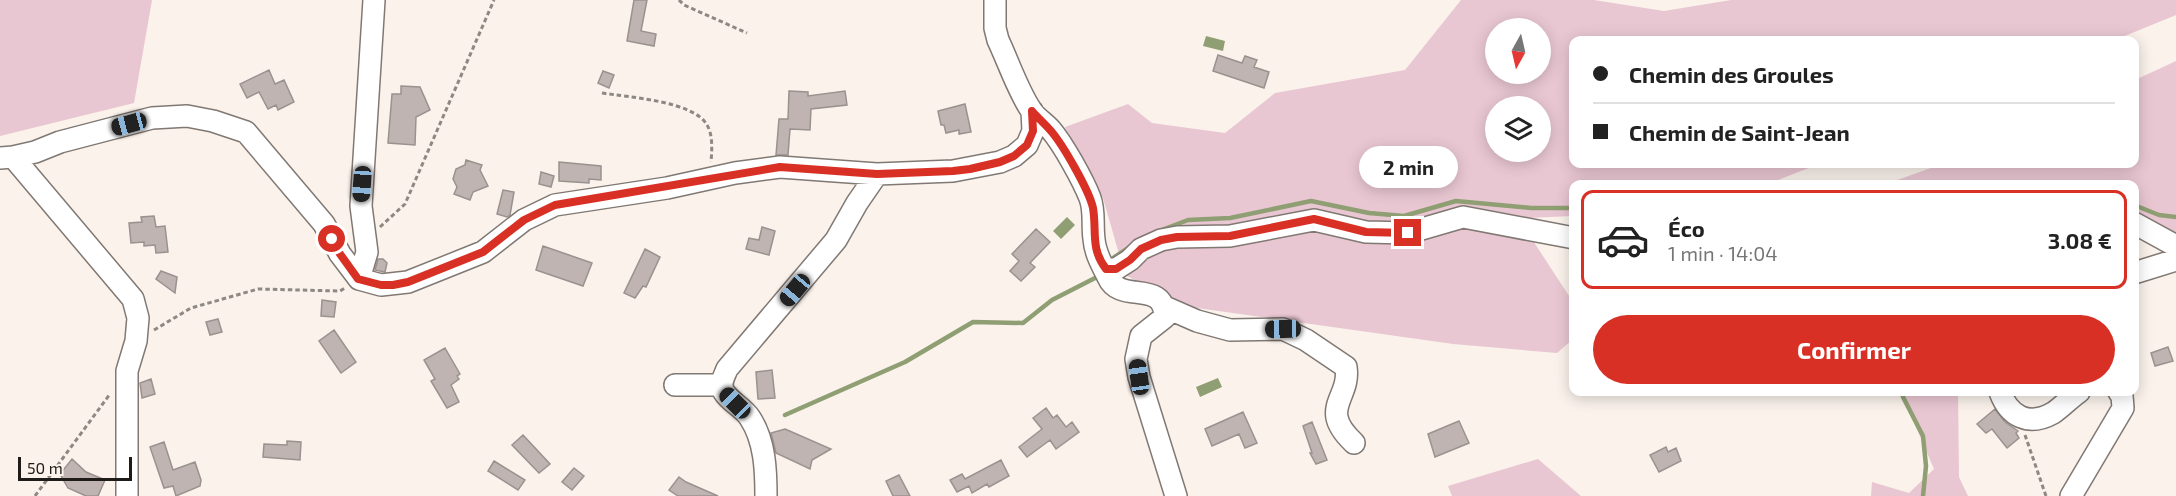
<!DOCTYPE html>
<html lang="fr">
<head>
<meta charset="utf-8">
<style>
  :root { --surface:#fff; --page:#f6f6f6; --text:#222; --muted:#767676; --line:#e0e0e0; --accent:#d93025 }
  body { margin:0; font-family:"Exo 2",sans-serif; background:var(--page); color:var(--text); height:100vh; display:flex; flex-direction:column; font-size:22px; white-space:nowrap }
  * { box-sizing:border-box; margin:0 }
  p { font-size:20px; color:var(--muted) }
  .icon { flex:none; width:33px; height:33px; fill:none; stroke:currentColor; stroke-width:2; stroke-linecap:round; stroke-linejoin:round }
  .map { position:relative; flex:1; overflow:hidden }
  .details { position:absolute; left:1569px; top:180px; width:570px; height:216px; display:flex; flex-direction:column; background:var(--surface); border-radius:12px; box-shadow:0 3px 15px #0003 }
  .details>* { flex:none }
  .guide { position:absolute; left:1569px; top:36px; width:570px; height:132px; border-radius:12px; box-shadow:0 3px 15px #0003; display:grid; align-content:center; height:132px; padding:0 24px; background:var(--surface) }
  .needle { width:39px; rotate:188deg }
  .controls { position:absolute; left:1485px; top:18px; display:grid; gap:12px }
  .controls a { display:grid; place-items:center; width:66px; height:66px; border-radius:50%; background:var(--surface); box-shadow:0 3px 15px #0003; font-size:30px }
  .scale { position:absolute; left:18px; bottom:15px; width:114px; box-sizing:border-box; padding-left:6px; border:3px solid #1e1b18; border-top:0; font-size:16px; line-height:21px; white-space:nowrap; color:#1e1b18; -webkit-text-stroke:4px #faf2eb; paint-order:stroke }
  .end { position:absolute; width:27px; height:27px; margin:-14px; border:8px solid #d93025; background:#fff; box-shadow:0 0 0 3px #fff }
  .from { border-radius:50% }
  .bubble { position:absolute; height:42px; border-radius:21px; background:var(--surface); box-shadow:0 3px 15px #0003; font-size:20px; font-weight:700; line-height:42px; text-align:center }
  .car { position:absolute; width:18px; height:36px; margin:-18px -9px; border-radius:8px; box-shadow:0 0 4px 2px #0007; background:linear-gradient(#222 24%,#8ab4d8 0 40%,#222 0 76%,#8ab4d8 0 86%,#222 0) }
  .guide b { display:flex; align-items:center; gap:21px; height:57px; font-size:22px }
  .guide b+b { border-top:2px solid var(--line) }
  .guide i { width:15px; height:15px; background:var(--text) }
  ul { padding:10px 0 0; list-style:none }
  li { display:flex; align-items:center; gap:18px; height:99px; margin:0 12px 9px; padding:0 12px; border:3px solid transparent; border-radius:12px }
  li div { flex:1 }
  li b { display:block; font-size:22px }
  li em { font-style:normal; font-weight:700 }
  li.selected { border-color:var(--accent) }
  li>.icon { width:54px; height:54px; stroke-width:1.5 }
  .action { display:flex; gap:12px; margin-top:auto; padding:12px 24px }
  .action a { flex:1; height:69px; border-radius:36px; background:var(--accent); color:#fff; font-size:24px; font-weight:700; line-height:69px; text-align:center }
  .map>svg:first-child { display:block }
</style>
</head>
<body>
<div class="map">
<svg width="2176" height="496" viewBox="0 0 2176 496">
  <rect width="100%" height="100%" fill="#faf2eb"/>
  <!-- green -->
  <path fill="#e9c7d2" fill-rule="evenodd" d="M0,0h152l-18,103 -134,33z
    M1461,0h133l70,11 67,-11h445v15l-61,25h-541v124h245l-51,20h-194l-1,32 -46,2 -1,12 47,72v37l-16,14 -104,-9 -263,-37 -65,-32 -22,-77 -38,-71 63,-23 24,19 73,10 50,-40 130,-23zM1496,28h44v46h-44zM1496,106h44v46h-44z
    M2176,61v173l-41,-23 -1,-27h-248l56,-20h192l1,-84z
    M1901,392h57l1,85 9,19h-97l1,-14 37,11 25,-24z
    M1538,459l43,37h-129l-4,-10z"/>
  <!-- water -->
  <path fill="#8f9f73" d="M1206,36l19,5 -2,10 -20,-5z
    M1067,217l8,8 -14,14 -8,-8z
    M1218,378l4,9 -22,10 -4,-10z"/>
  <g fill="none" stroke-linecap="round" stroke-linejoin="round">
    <!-- stream -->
    <path stroke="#8f9f73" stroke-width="4.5" d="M2134,205l25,10 17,2
      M1159,231l29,-11 42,-2 81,-17 58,12 35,3 52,-15 75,7h43
      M1113,258l18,-12
      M1902,392l1,5 20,39 3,30 -3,30
      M785,415l120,-53 68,-40 50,1 29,-23 45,-23"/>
  </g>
  <!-- building -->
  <path fill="#bfb4b2" stroke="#9b918f" stroke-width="1.5" d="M634,0h13l-6,31 15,3 -2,12 -27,-5z
    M1218,55l24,8 3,-7 12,4 -3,7 15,5 -5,16 -51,-17z
    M269,70l6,14 9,-4 10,22 -16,8 -2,-5 -8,4 -9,-17 -12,6 -7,-14z
    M603,71l11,4 -5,13 -11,-5z
    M401,86l19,1 10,23 -14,7 -1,28 -27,-2 4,-49h9z
    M789,91l19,1v4l37,-5 2,14 -36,4 -1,21 -20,-1 -2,26h-12l3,-36h9z
    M965,104l6,28 -12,2v-4l-13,3 -2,-8h-3l-3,-14z
    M466,160l16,5 -2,5 8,16 -15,6 -3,8 -16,-6 3,-7 -4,-8 3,-10 9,-4z
    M559,162l42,4v14l-12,-1v4l-30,-2z
    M541,172l13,4 -3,11 -12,-3z
    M503,190l11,2 -4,23 -3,2 -10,-3z
    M154,216l2,11 9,-1 3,26 -12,1 -1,-8 -11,1v-4l-13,1 -2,-20 13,-1 -1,-5z
    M762,227l13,4 -6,24 -23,-6 3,-11 10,2z
    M1036,229l14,13 -20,21 5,4 -14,14 -11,-10 9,-10 -7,-7z
    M543,246l49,17 -9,23 -47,-16z
    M645,249l15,8 -14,30 -3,-1 -8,12 -11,-5z
    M378,259h5l4,4 -2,9 -10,-2z
    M161,271l16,6 -2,16 -19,-14z
    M322,300l14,2 -2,15 -13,-1z
    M218,319l4,13 -12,3 -4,-13z
    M334,330l22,32 -15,11 -22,-32z
    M2168,347l5,14 -18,5 -4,-13z
    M445,348l15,26 -3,2 2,3 -8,6 8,17 -12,6 -16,-27 4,-2 -11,-19z
    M772,370l3,28 -17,1 -2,-27z
    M151,379l4,15 -13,4 -2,-15z
    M1046,408l7,10 4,-3 9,12 6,-5 7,10 -23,17 -6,-9 -23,17 -8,-10 23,-18 -9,-11z
    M1995,409l10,13 13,9 -2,2 3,5 -12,10 -15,-19 -6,4 -9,-9z
    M1243,412l14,31 -12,5 -6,-14 -27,12 -7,-17z
    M1459,421l10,22 -34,14 -7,-23z
    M1312,422l15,38 -11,4 -6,-11h2l-9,-27z
    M785,429l46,20 -19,11 -2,9 -34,-16 -5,-20z
    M523,435l27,29 -11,9 -27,-28z
    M287,441l14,1 -1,18 -37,-3 1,-13 23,1z
    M164,442l9,28 22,-8 6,18 -1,6 -24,10 -3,-10 -9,2 -14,-41z
    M1666,447l2,5 8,-4 5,13 -22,11 -9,-17z
    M72,459l14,13 19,8 -7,16h-12l-18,-8 -8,-14z
    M1001,460l8,16 -20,11 -2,-3 -15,9 -3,-7 -12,6 -7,-12 12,-6 3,5z
    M494,461l31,19 -7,10 -30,-19z
    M574,468l10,8 -12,14 -10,-8z
    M899,475l11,21h-17l-7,-15z
    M679,477l7,5 32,14h-40l-9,-6z"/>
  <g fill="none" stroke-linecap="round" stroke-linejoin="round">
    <defs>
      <path id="minor" d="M995,0v28l3,12c10,21 20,51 33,70 5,8 14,13 20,20 12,14 32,50 39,68 5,13 2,27 4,41 1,14 8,26 14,38 12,28 56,1 57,40l-24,19 -5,23 3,18 37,119
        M13,157l120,142 5,19 -2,23 -9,30v125
        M0,158l13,-1 22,-5 25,-10 92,-24 35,-2 26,5 33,11 78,92 16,30 19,25
        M2134,223l42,23
        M1106,269h10l14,-9 11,-11 20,-9 16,-3 53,-1 84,-16 52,12 42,1 55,-16 111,21
        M2134,273l42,-13
        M359,279l22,6 27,-3 75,-30 41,-32 31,-15 112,-17 68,-15 45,-6 97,7 76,-3 47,-9 14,-6 13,-11 6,-14 -1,-20
        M359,279l8,-27 -6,-46 13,-206
        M1165,307l32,14 33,9 53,-1 23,11 40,27c5,32 -29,41 8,76
        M675,385h46
        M2000,392c9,24 28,35 53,21 9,-6 17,-15 26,-21
        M766,496c0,-26 -1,-55 -16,-78 -6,-10 -20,-16 -26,-26 -5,-8 0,-15 3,-23l109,-129 21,-37 20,-29
        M2071,496l52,-88 -1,-12 -3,-4"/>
    </defs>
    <!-- minor casing -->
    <use href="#minor" stroke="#807873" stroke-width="24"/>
    <!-- path -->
    <path stroke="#8e8883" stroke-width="3" stroke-dasharray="4.5 3" stroke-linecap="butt" d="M679,0l5,5 63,28
      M602,93c25,4 92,8 105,32 6,10 5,25 4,37
      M380,227l25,-23 89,-204
      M154,330l37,-22 67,-19 82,2 5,-3
      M2025,435l21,61
      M35,496l75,-102"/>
    <!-- minor -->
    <use href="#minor" stroke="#fff" stroke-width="21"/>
  </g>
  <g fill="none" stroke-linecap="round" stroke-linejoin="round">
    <!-- route -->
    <path stroke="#d93025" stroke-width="8" d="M332,239l8,15 18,25 23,6h12l15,-3 75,-30 41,-32 31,-15 225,-38 97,7 76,-3 17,-2 30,-7 14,-6 13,-11 6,-14 -1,-20c6,7 13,13 19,20 12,14 38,59 42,77 4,23 -3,40 13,61h10l14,-9 11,-11 20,-9 16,-3 53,-1 84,-17 52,13 42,1"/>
  </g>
</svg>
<div class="controls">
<a><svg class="needle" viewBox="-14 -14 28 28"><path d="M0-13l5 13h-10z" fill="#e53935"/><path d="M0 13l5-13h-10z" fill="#767676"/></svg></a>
<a><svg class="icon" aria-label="layers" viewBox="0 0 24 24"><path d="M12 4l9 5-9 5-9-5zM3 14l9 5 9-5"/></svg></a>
</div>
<div class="scale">50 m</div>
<i class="end from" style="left:332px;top:239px"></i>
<i class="end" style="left:1408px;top:233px"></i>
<div class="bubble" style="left:1359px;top:146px;width:99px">2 min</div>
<i class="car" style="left:129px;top:124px;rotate:255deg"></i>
<i class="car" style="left:362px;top:184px;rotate:184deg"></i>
<i class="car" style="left:795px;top:290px;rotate:220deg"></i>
<i class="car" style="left:1283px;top:329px;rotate:269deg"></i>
<i class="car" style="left:1139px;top:377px;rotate:352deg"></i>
<i class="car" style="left:735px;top:403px;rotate:315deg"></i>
<div class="guide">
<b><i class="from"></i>Chemin des Groules</b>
<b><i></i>Chemin de Saint-Jean</b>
</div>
<section class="details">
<ul>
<li class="selected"><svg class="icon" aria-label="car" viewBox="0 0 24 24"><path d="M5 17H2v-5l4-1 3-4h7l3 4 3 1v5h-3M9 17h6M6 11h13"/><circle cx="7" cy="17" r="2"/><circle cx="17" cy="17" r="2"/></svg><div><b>Éco</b><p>1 min · 14:04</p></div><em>3.08 €</em></li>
</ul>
<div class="action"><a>Confirmer</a></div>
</section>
</div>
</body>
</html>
